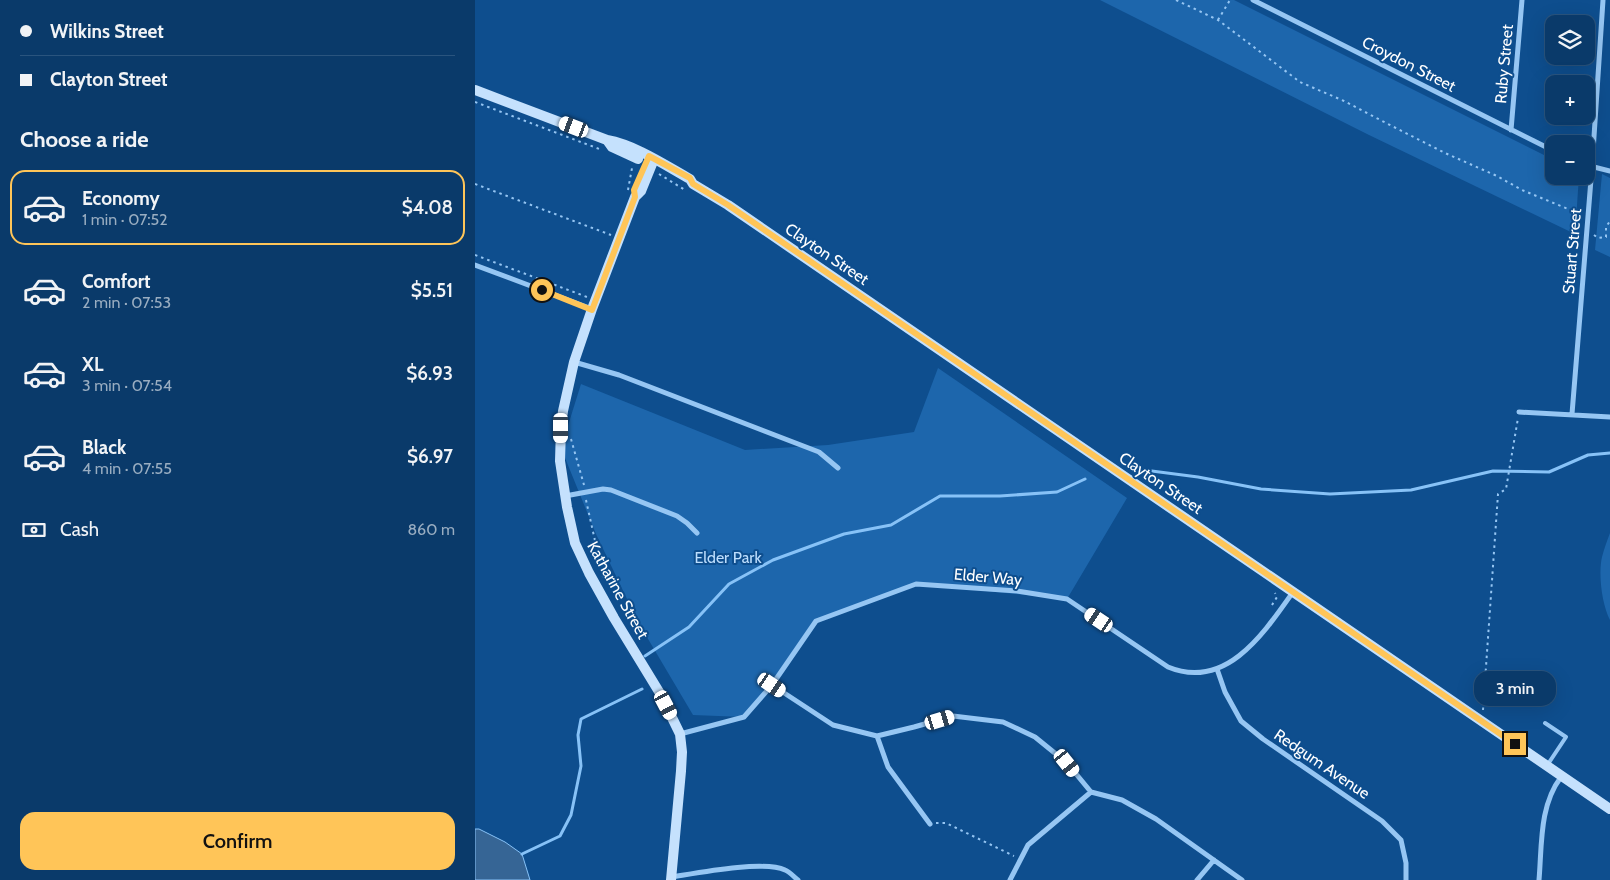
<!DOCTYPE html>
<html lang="en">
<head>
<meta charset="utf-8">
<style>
  :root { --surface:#0a3a6a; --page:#184572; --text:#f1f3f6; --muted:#99adc1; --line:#2a547e; --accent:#ffc558 }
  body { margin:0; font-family:Cabin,sans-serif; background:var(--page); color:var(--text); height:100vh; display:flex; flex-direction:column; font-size:19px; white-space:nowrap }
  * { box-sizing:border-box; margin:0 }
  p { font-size:16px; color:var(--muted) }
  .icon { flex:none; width:28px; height:28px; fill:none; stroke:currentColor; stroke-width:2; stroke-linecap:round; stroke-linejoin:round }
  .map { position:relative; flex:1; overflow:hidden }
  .side { display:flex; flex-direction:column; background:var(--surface); width:475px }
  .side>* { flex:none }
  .banner { display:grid; align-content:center; height:110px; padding:0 20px; background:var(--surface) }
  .controls { position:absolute; left:1070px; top:15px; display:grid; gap:10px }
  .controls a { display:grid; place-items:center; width:50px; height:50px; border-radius:10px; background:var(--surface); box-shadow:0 5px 20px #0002,0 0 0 1px var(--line); font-size:25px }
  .end { position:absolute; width:22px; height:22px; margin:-11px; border:6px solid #ffc558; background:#111; box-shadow:0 0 0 2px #111 }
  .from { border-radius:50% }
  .bubble { position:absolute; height:35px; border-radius:15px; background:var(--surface); box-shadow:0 5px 20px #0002,0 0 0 1px var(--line); font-size:16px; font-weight:600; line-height:35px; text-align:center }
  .car { position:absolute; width:15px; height:30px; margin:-15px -8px; border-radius:6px; box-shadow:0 0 4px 1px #0007; background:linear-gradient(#fff 24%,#345 0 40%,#fff 0 76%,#345 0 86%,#fff 0) }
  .banner b { display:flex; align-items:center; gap:18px; height:48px; font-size:19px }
  .banner b+b { border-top:1px solid var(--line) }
  .banner i { width:12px; height:12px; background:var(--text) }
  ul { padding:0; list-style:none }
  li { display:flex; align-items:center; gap:15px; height:75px; margin:0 10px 8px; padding:0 10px; border:2px solid transparent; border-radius:15px }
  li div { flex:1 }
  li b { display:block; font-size:19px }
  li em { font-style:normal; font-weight:600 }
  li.active { border-color:var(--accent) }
  li>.icon { width:45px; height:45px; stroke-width:1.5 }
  h2 { padding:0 20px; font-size:22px; line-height:60px }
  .pay { display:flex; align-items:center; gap:12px; height:55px; padding:0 20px; font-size:19px }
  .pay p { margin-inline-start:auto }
  .cta { display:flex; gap:10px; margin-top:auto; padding:10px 20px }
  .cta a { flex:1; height:58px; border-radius:15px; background:var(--accent); color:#111; font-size:20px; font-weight:600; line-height:58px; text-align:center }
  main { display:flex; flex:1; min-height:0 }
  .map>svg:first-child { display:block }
</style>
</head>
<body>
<main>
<section class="side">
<div class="banner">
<b><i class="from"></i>Wilkins Street</b>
<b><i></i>Clayton Street</b>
</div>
<h2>Choose a ride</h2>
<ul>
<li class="active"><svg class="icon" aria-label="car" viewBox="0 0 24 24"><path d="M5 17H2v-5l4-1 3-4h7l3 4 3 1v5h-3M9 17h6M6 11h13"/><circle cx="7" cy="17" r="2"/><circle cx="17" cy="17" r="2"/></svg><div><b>Economy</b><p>1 min · 07:52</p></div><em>$4.08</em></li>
<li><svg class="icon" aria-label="car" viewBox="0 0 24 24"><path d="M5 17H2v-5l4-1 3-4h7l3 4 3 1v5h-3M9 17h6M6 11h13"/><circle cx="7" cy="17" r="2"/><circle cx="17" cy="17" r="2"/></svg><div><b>Comfort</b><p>2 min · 07:53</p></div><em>$5.51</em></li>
<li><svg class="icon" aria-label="car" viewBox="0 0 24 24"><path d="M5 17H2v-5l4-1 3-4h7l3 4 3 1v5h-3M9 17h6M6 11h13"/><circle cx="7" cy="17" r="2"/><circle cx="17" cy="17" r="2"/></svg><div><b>XL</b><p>3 min · 07:54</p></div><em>$6.93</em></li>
<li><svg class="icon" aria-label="car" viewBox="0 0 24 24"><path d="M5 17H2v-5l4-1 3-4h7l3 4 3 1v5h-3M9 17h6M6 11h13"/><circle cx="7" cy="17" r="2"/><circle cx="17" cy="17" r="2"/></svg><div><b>Black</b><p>4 min · 07:55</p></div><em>$6.97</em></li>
</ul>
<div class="pay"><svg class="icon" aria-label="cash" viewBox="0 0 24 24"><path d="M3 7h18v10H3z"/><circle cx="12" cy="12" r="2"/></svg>Cash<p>860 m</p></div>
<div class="cta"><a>Confirm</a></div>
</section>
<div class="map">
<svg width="1135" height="880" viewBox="0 0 1135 880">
  <rect width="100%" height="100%" fill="#0e4e8e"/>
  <!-- green -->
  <path fill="#1d66ac" d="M625,0h134l320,160v16h25l-4,58 -206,-99z
    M1127,174l8,4v79l-15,-7z
    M463,368l189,130 -60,101 -151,-15 -100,37 -44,64 -28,32 -51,-2 -55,-93 -42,-88 -35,-86 20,-64 164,66 83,-5 86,-13z
    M1135,533v87c-8,-15 -12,-46 -8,-63 2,-8 5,-16 8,-24z"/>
  <!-- water -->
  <path fill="#366595" stroke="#87c2f7" d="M0,829h4l26,13 17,12 8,26h-55z"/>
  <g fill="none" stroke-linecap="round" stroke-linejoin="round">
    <!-- stream -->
    <path stroke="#87c2f7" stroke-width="3" d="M669,470l54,7 63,12 69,5 81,-4 82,-19 56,1 39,-17 22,-2
      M170,656l44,-29 40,-43 44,-24 71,-26 47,-9 49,-29h60l57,-4 28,-13
      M47,854l38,-18 11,-21 10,-49 -3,-31 3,-16 61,-30"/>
    <!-- path -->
    <path stroke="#96c6f3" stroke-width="2" stroke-dasharray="2.5 4" stroke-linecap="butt" d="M701,0l42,20 82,62 44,19 44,23 57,29 52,23 25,14 46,19 9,5 3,6
      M743,20l12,-20
      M0,102l127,48
      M184,174l26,16
      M0,184l136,51
      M153,190l4,-22
      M1119,235l4,3 8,-1v-10l4,-6
      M0,255l112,42
      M96,439l13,46
      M111,500l17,77
      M797,605l5,-8 -2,-4
      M1008,710l15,-216 8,-5 12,-71
      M461,823h10l68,33"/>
    <!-- lane -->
    <path stroke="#96c6f3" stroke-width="4" d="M1070,723l21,14 -18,27"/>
    <!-- street -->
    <path stroke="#96c6f3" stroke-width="5" d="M778,0l301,151
      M1036,130l11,-130
      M1111,165l24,6
      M0,265l117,44
      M99,362l45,13 200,77 19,16
      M1044,412l91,5
      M1097,414l20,-247 11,-167
      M90,496l38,-7 8,1 66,26 10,7 10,10
      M742,669l8,23 16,29 22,18 119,82 19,19 5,23v17
      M297,685l61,40 44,11 37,-9 39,-11 50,6 32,15 32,26 24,29
      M205,734l64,-17 28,-32 44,-64 100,-37 101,7 50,8 101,68c58,24 96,-34 125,-75
      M402,736l11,31 42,57
      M197,877c25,-4 91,-17 113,-7 5,2 9,7 13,10
      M535,880l18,-35 63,-53 31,8 34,19 86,61
      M722,880l17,-20
      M1064,880c3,-34 0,-74 22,-103"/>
    <!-- secondary -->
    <path stroke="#c5e1fd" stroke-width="10" d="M0,90l132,50c28,5 58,25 83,39l3,5 35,21 882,604
      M132,140l5,7 26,12
      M179,159l-13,32 -6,6 -43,112 -18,53 -11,49 -2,17 -1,33 7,46 8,36 14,30 25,45 47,77 19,39 2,18 -1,19 -10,109"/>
  </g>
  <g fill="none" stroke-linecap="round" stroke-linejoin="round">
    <!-- route -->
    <path stroke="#ffc558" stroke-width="6" d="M67,290l50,20 43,-113 -1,-7 15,-34 41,22 3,6 35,21 787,539"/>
  </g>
  <g text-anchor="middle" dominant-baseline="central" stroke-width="4" stroke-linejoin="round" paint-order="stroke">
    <!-- street labels -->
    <g font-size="16" fill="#fff" stroke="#0e4e8e">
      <text transform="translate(934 64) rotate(27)">Croydon Street</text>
      <text transform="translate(1029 64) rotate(-85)">Ruby Street</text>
      <text transform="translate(1097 251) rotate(-85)">Stuart Street</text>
      <text transform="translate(352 254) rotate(34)">Clayton Street</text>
      <text transform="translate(686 483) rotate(34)">Clayton Street</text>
      <text transform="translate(513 577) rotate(5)">Elder Way</text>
      <text transform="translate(143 590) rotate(61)">Katharine Street</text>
      <text transform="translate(847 764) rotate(34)">Redgum Avenue</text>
    </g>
    <!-- park labels -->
    <g font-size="16" fill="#bddefe" stroke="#0e4e8e">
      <text x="253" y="557">Elder Park</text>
    </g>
  </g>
</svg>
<div class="controls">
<a><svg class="icon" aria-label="layers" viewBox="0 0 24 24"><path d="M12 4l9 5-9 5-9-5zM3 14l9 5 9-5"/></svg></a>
<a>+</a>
<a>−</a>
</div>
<i class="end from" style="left:67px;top:290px"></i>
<i class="end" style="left:1040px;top:744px"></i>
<div class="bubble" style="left:999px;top:671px;width:82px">3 min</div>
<i class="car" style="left:99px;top:127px;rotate:291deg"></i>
<i class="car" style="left:86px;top:428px;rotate:180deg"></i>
<i class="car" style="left:624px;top:620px;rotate:304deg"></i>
<i class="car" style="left:297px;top:685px;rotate:124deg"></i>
<i class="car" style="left:191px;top:705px;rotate:152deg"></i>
<i class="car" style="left:465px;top:720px;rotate:73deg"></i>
<i class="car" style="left:592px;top:763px;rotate:141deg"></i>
</div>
</main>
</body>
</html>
